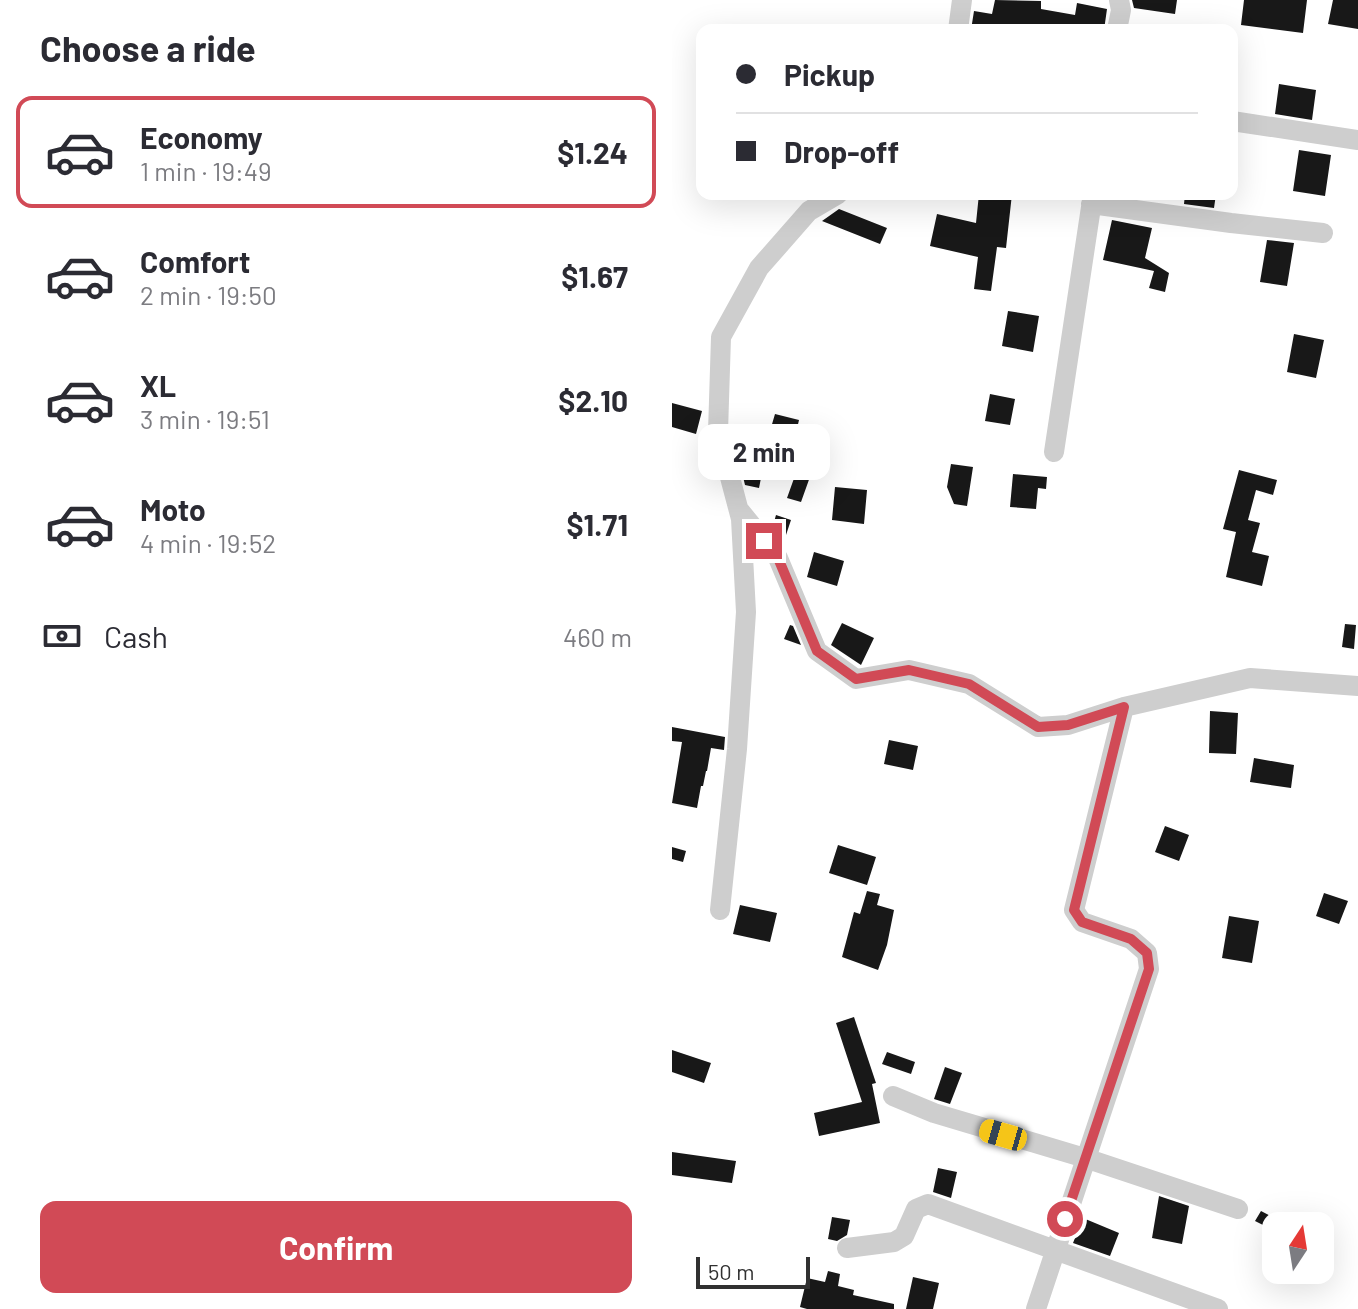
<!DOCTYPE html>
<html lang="en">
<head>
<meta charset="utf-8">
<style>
  :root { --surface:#fff; --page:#f7f7f7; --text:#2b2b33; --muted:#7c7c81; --line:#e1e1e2; --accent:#d14a56 }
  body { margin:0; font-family:Barlow,sans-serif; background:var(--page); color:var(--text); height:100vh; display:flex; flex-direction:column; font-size:30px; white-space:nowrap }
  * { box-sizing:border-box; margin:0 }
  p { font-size:26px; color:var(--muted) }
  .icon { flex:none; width:44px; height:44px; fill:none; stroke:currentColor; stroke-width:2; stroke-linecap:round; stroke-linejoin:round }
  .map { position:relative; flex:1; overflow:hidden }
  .panel { display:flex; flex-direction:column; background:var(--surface); width:672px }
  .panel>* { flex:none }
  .top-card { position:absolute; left:24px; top:24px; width:542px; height:176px; border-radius:16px; box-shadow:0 8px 32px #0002; display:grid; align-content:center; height:176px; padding:0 40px; background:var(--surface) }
  .needle { width:52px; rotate:12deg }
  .buttons { position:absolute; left:590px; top:1212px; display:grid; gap:16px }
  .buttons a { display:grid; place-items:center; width:72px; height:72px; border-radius:16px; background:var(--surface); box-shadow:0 8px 32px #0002; font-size:40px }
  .scale { position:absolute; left:24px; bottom:20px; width:114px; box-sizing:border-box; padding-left:8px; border:4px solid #313131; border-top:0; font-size:22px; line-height:28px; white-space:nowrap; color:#313131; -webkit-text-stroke:6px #fff; paint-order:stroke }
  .end { position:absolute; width:36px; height:36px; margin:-18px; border:10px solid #d14a56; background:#fff; box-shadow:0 0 0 4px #fff }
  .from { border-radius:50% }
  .bubble { position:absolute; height:56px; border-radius:16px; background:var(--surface); box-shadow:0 8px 32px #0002; font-size:26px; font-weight:700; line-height:56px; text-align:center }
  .car { position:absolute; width:24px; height:48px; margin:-24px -12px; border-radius:10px; box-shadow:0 0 6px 2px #0007; background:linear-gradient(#f5c518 24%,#345 0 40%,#f5c518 0 76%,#345 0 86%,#f5c518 0) }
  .top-card b { display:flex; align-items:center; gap:28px; height:76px; font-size:30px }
  .top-card b+b { border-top:2px solid var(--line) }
  .top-card i { width:20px; height:20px; background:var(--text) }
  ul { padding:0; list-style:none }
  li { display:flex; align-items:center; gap:24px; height:112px; margin:0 16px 12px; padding:0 24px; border:4px solid transparent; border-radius:16px }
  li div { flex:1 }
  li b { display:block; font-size:30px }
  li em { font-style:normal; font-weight:700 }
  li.selected { border-color:var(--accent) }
  li>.icon { width:72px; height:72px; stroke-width:1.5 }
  h2 { padding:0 40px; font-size:36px; line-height:96px }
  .pay { display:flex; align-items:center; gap:20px; height:88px; padding:0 40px; font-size:30px }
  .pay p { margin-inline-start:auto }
  .cta { display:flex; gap:16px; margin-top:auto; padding:16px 40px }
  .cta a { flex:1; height:92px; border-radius:16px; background:var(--accent); color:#fff; font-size:32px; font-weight:700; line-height:92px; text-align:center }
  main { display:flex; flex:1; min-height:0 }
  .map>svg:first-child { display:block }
</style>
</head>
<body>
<main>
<section class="panel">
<h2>Choose a ride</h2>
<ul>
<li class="selected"><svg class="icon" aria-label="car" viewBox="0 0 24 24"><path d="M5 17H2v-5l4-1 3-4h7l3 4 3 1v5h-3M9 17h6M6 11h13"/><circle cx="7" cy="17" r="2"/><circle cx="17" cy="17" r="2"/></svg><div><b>Economy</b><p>1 min · 19:49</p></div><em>$1.24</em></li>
<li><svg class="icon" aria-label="car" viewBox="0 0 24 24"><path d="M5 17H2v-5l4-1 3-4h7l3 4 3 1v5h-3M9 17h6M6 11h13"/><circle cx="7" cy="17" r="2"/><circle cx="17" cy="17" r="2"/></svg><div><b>Comfort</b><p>2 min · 19:50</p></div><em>$1.67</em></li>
<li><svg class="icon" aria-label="car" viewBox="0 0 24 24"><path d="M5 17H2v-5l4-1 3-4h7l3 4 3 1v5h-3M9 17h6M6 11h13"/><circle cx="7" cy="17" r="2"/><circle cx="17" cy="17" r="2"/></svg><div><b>XL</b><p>3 min · 19:51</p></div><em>$2.10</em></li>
<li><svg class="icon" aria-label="car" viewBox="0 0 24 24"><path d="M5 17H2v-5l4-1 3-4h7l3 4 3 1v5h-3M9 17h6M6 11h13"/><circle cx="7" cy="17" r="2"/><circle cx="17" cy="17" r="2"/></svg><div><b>Moto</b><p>4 min · 19:52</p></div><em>$1.71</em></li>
</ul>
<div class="pay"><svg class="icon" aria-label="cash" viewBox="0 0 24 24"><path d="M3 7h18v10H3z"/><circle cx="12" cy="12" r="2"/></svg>Cash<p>460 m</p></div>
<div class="cta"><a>Confirm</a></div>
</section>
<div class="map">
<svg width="686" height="1309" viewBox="0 0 686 1309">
  <rect width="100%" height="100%" fill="#fff"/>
  <!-- building -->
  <path fill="#181818" d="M323,0l46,1v8l34,6 2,-12 30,6 -3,21h-133l3,-19 18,3z
    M460,0h45l-2,14 -41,-6z
    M572,0h63l-4,33 -62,-8z
    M661,0h25v29l-30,-5z
    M607,84l37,6 -4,30 -37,-6z
    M627,150l32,5 -6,41 -32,-5z
    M307,194h33l-6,54 -9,-1 -6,44 -17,-2 4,-32 -48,-11 7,-32 39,9z
    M513,194h31l-2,14 -30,-4z
    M167,209l48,19 -7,16 -58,-23z
    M440,220l40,8 -7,30 24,15 -4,19 -16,-4 5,-17 -51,-11z
    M595,240l27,3 -7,43 -27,-4z
    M336,311l31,5 -6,36 -31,-6z
    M622,334l30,6 -8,38 -29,-6z
    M318,394l25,5 -5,26 -25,-4z
    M0,403l30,8 -6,23 -24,-7z
    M103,414l24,6 -4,17 -25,-6z
    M69,458l23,5 -5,25 -14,-3 -5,-21z
    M279,464l22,3 -6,39 -13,-2 -7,-17z
    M125,470l14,4 -10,28 -14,-4z
    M567,470l38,10 -4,15 -17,-5 -8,30 12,3 -8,29 17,4 -7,30 -36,-9 10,-45 -13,-3z
    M341,474l34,3 -1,12 -8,-1 -2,21 -26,-2z
    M163,487l32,3 -3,34 -32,-4z
    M104,515l15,5 -7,21 -4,-1 -8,-11z
    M142,552l30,9 -7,25 -30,-9z
    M170,623l32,15 -13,27 -30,-20z
    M673,624l11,1 -2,24 -12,-2z
    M118,625l3,1 8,19 -17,-6z
    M538,711l28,2 -2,41 -27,-1z
    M0,727l53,10 -1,13 -13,-2 -4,23h-1l-3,15h-2l-4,22 -25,-5 10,-61 -10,-1z
    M217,740l29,6 -5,24 -29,-6z
    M582,758l40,7 -3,23 -41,-6z
    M493,826l24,9 -10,26 -24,-9z
    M166,845l38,12 -9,28 -38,-12z
    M0,847l14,4 -3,11 -11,-3z
    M195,891l13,3 -3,11 17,5 -7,35 -9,25 -36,-13 12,-45 6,2z
    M652,893l24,8 -9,23 -23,-8z
    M68,905l37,8 -7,29 -37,-8z
    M557,916l30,5 -7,42 -30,-5z
    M182,1017l22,66 -4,1 8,39 -61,13 -5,-23 48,-11 -26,-79z
    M0,1050l39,13 -7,20 -32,-11z
    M215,1052l28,10 -4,12 -29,-10z
    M273,1067l17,6 -12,31 -16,-5z
    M0,1152l64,9 -4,22 -60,-8z
    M266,1168l19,4 -6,26 -18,-6z
    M487,1196l30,10 -7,38 -30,-6z
    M589,1211l15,8 -5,10 -16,-8z
    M160,1217l18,3 -3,15 -10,6 -9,-2z
    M411,1218l36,15 -9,23 -37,-13z
    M156,1271l12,3 -2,12 16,4 -1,5 41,9v5h-87l-7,-2 7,-29 18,4z
    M241,1277l26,6 -6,26h-27z"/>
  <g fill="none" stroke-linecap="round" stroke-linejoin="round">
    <!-- minor -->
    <path stroke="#cecece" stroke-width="20" d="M286,30l4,-30
      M445,30l4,-20 -2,-10
      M560,121l126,19
      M419,204l140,19 92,10
      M382,452l39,-258
      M68,511l38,47 39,93 39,28 53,-9 60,14 69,43 30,-2 56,-18 126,-29 108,8
      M48,910l17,-161 9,-137 -5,-93 -23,-87 3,-95 38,-69 50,-57 29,-17
      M221,1096l41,17 151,45 153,51
      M175,1248l47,-6 10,-6 12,-27 12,-5 290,105
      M364,1309l113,-340 -2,-16 -16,-14 -49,-17 -8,-12 50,-203"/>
  </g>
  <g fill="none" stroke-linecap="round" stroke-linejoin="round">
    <!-- route -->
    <path stroke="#d14a56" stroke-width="10" d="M92,541l14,17 39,93 39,28 53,-9 60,14 69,43 30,-2 56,-18 -50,203 8,12 49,17 16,14 2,16 -84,250"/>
  </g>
</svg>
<div class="buttons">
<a><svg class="needle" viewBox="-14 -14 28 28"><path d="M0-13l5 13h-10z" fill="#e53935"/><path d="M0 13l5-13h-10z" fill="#7c7c81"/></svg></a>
</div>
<div class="scale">50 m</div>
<i class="end from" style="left:393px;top:1219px"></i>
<i class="end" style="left:92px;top:541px"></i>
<div class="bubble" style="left:26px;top:424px;width:132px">2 min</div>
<i class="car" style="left:331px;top:1135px;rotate:286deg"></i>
<div class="top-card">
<b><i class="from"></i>Pickup</b>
<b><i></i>Drop-off</b>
</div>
</div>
</main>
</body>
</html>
